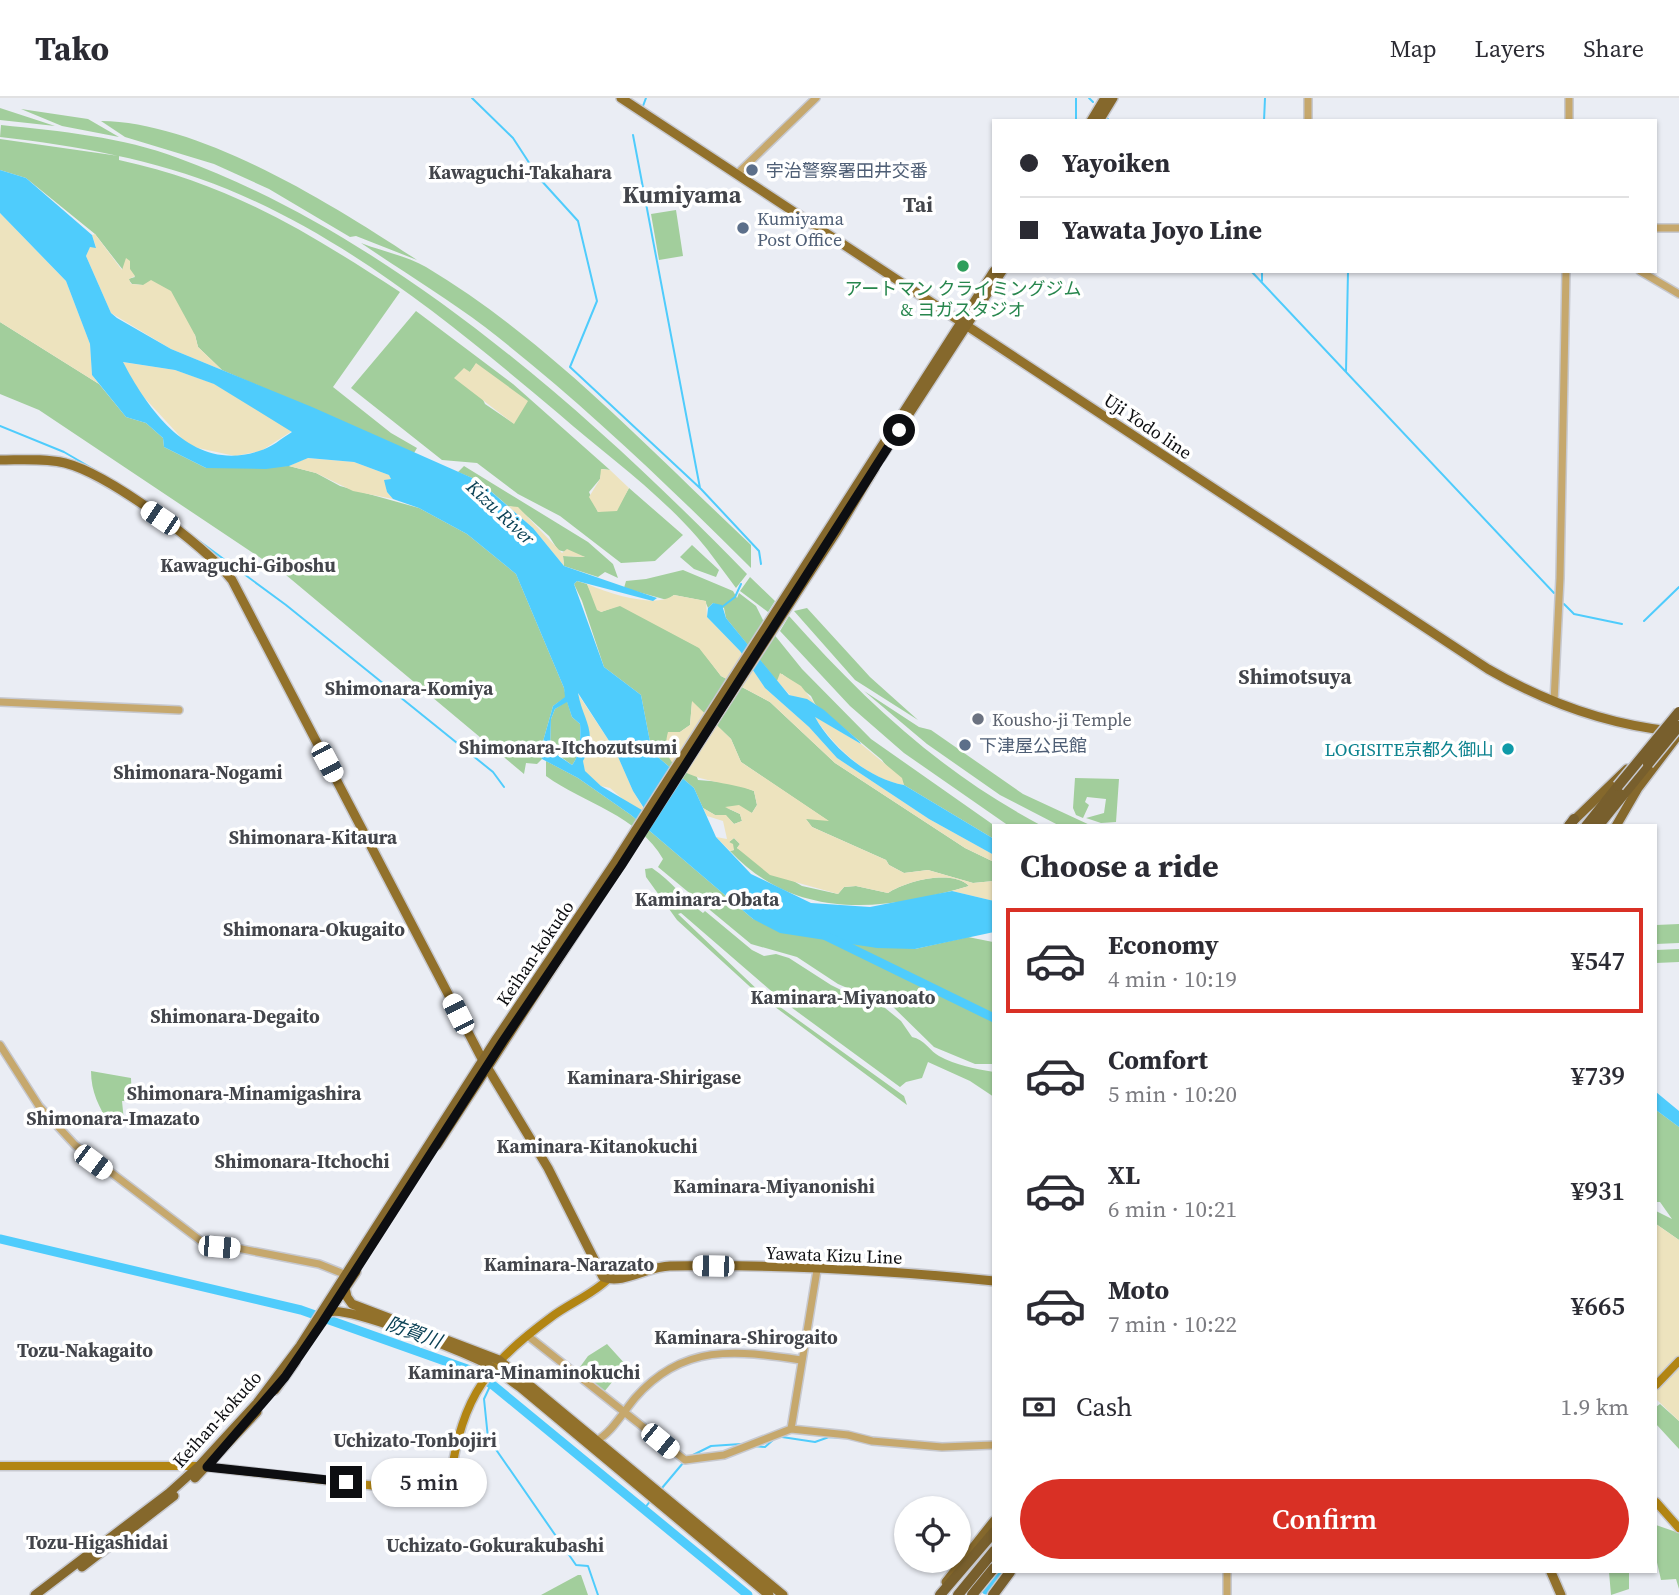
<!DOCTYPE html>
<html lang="en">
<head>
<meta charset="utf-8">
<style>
  :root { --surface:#fff; --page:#f2f2f3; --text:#2b2b33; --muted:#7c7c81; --line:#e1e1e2; --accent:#d93025 }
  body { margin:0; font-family:"Source Serif 4","Noto Sans JP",serif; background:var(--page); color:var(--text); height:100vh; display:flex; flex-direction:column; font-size:26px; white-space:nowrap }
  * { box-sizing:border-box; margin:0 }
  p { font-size:23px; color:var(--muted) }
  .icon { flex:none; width:38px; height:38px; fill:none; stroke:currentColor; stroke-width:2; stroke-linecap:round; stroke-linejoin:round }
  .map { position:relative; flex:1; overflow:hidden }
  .sheet { position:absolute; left:992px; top:726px; width:665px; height:749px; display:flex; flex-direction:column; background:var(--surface); border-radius:0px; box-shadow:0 2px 5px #0004 }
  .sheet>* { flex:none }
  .top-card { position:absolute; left:992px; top:21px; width:665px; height:154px; border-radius:0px; box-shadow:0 2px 5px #0004; display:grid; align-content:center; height:154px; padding:0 28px; background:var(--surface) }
  .controls { position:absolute; left:894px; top:1398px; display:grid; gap:14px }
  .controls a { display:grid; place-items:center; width:77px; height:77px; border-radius:50%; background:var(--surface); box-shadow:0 2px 5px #0004; font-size:35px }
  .end { position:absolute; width:32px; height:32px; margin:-16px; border:9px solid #0d0e11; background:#fff; box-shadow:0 0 0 4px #fff }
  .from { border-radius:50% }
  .bubble { position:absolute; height:49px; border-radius:24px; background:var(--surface); box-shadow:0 2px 5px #0004; font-size:23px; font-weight:600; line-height:49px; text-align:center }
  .car { position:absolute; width:21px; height:42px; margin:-21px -10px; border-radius:9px; box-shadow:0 0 5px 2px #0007; background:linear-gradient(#fff 24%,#345 0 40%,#fff 0 76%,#345 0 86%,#fff 0) }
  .top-card b { display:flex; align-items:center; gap:24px; height:66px; font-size:26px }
  .top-card b+b { border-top:2px solid var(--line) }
  .top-card i { width:18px; height:18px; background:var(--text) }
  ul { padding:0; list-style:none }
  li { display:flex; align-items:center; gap:21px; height:105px; margin:0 14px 10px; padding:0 14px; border:4px solid transparent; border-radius:0px }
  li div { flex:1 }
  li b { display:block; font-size:26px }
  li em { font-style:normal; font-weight:600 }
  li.current { border-color:var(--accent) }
  li>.icon { width:63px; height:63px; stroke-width:1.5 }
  h2 { padding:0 28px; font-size:32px; line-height:84px }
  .pay { display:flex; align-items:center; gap:18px; height:77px; padding:0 28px; font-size:26px }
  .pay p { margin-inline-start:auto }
  .cta { display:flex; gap:14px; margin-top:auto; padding:14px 28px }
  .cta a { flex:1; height:80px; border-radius:42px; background:var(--accent); color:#fff; font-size:28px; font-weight:600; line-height:80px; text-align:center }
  header { display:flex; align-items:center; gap:42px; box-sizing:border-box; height:98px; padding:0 35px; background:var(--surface); border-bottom:2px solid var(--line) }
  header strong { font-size:33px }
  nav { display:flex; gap:38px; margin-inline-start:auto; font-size:24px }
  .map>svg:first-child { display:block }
</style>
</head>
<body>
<header>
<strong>Tako</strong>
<nav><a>Map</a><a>Layers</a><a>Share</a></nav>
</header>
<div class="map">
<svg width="1679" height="1497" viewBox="0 0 1679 1497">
  <rect width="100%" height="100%" fill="#eaedf4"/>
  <!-- green -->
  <path fill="#a2ce9c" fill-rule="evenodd" d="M0,10l55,18 -55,-6z
    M21,11l67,10 31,18 -57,-11z
    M101,23c101,1 234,85 316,139l-61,-24 -6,1 -81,-48 -55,-25 -89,-27z
    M1,27c59,6 122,12 177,33 214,78 412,255 569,416l-11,14c-13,-17 -25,-35 -39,-51 -40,-46 -92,-83 -138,-123 -101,-85 -209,-175 -332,-225 -74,-30 -149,-43 -227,-52z
    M0,41l119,17v4c111,24 187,71 281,132l-67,95 58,46 26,15 -3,5 -192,-83 -24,-23 -3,-12 -52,-50 -11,-1 -4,-5 7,-2 -10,-13 -2,6 -28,-36 -69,-56 -26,-8z
    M676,112l7,46 -24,4 -8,-46z
    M361,145c20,8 46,13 65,24 122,73 222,181 325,278v23c-84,-84 -172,-168 -266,-241 -40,-30 -83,-56 -124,-84z
    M416,213l97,73 97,86 -8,-1 -2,10 -11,13 9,20 21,-7 10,-17 54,47 -28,26 -34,2 -61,-47 -42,-22 -41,-31 -35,-3 -91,-72zM476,266l37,59 -28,-19 -15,-32z
    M0,224l99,62 27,33 20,6 17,15 1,9 42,21 83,-2 27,7 24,13 79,22 48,26 49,40 48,114 2,9 -13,9 -13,46 2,7 -5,5 -11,-1 -2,11 -238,-199 -247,-165 -39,-16z
    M464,368l124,76 25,22 5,14 -13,-6 -7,5 -34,-11 -1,-10 22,1 -27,-7 -9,-14 -31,-28 -10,-2 -29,-25 -21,-9z
    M692,447l27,25 -3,7 -22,-8 -14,-12z
    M683,472l50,21 4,7 2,-5 17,13 8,16 38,47 69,70 124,87 -1,13 -90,-54c-4,-10 -16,-15 -22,-25l-67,-56 -4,-8 -29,-22 -5,7 -51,-63 -2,-10 -11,-5 -5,5 -3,-7 -31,-6 -7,5 -43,-12 2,-7 20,-2z
    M750,479l25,24 -7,11 -28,-21z
    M577,483l10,3 14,28 19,-7 80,43 21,28 49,26 65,61 130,85 29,14v19l-21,2 -45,-13 -24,3 -15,-8 -3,-5 -74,-33 -7,-9 22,2 -86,-58 -10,-23 -39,-37 -2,23 -10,7 18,48 36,3 20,8 3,14 -5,8 -25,-5 13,6 2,7 -8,3 -8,-8 -11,-1 -12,-7 -9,-20 -42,-36 -11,-57 -37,-28 -22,-66 -8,-17z
    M807,510l63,69 48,43 -63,-40 -61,-69z
    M789,518c77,86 150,155 253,210h-33l-105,-73 -54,-47 -70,-75z
    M864,593l55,36 12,3 92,64 69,32h-32l-60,-31 -73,-51z
    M567,603l5,16 8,7c1,13 0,32 -8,41l-22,-16 1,-30 4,-10z
    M546,663l32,17 53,37 122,104 162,30 53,-12 25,5 1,122h-19l-41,-17 -48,-47 -20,-4 -28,-12 -41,-27 -46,-13 -93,-77 5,-8c-24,-43 -80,-56 -117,-83z
    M1075,680l44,1 -3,43 -15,1 -15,-5 18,-5 2,-14 -19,-2 -2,5 4,3 -6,13 -7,-3 -3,-7z
    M734,740l6,6 -3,4 65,38 36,8 6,-7 12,-1 32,7c18,-12 64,-24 81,-7 -86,25 -172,36 -239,-35l4,-1 -5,-8z
    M652,770c20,13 32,32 51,45l2,-2 47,39 12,6 12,-2 13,4 42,27 40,20 8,-2 22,18 11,16c12,2 19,15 27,19 17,9 36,13 55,16v25l-24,-16 -42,-19 -6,16 -16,4 -6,5 -116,-85 -103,-89 -3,1 84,80 142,102 3,9 -148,-110 -82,-75 -31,-43 -1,-8z
    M1679,826v19l-23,1v-19z
    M1679,851v13l-23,1v-13z
    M91,973l40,7 1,23h-10l2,20 -14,4c-11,-18 -19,-33 -19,-54z
    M1656,1012l23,17v113l-23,-16v-13l16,8 -12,-17h-4z
    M607,1246l19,21 -22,27 -23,-19 -1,-6 8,-11z
    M1660,1306l19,17v28l-23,-25v-17z
    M1656,1427l23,8v56l-3,-10 -15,1 -5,-22z
    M1609,1474h20v17l-18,6z
    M578,1477h3l7,20h-47z"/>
  <!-- sand -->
  <path fill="#ede3be" d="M0,115l66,68 24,63 2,31 7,9 -99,-62z
    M95,136l27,36 4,-12 4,3v8l5,7 -6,3 2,5 12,1 8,-5 20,11 24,44 3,12 24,23 -51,-21 -60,-36 -25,-57 4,-10 6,1 -4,-12z
    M122,264l53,8 40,14 77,47 -31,20 -26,5 -46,-10 -49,-53z
    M476,265l52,38 -14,23 -60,-46 10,-10 6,4z
    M307,360l47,4 35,13 3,4 -7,1 2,12 6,7 -40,-8 -37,-18 -27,-7z
    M601,371l9,1 19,18 -12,23 -19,1 -9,-15 11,-18z
    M508,408l10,1 44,46 5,-4 18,8 -22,-1 1,10 -31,-38z
    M587,486c21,9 68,25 87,11l32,6 1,16 33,34 25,37 44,39 28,31 92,61 65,36v7l-29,-14 -130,-85 -65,-61 -49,-26 -22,-28 -79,-42 -19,6 -4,-2z
    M780,575l21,13 14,18 -25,-9 -13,-14z
    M576,593l39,59 18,41 14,23 -15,-7 -22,-19 -9,-2 -16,-14 -2,-11 9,-19z
    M692,603l39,38 10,23 88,59 -23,-2 6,8 74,33 3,5 15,8 24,-3 45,13 21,-2v20l-42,-10 17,-5c-17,-17 -63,-5 -81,7l-32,-7 -12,1 -6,7 -68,-19 -33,-27 3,-4 -6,-6 -5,4 4,2 1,6 -4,1 -14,-14 11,2 -4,-18 -16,-5 -4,-8 12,7h11l8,9 8,-3 -2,-7 -15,-7 14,-2 13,8 5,-8 -3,-14c-30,-12 -100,-8 -86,-59h12l10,-7z
    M814,618l47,28 41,34 2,7c-37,-6 -70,-38 -90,-69z
    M1656,1126l23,16v181l-23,-22z"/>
  <!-- water -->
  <path fill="#4fccfc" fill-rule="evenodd" d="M0,72l26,8 66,57 4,13 -6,-1 -4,9 25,57 6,5 54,31 141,58 167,74 54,47 31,38 93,32 -4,3 -76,-20 -3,3 30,83 37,28 11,57 42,36 22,49 35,37 60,29 59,4 82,-16 42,10v31l-79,17 -38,-1 -97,-15 -27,-14 -122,-104 -53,-37 -36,-19 -2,-7 13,-46 12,-9 -1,-9 -48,-114 -49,-40 -48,-26 -26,-9 -6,-7 -3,-12 7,-1 -2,-4 -35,-13 -46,-4 -19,8 -23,3 -60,-1 -42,-21 -1,-9 -17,-15 -20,-6 -34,-42 -2,-31 -24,-63 -66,-68zM123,264l52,8 39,14 78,48c-10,6 -21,16 -33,19 -66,22 -109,-38 -136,-89zM578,595l37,57 18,41 14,22 -46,-27 -16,-15 -2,-10c16,-29 0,-40 -5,-68zM567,604l5,15 8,7c1,12 0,32 -8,41l-22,-15 1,-31 4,-10z
    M713,505l9,2 4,13 63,77 18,4 17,11 35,31 2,3 -46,-27c17,31 54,62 89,68l90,54v16l-65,-36 -92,-61 -28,-31 -44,-39 -25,-37 -33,-34 1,-9z
    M1656,994l23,19v16l-23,-17z"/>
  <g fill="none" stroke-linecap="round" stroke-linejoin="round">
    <!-- stream -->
    <path stroke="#4fccfc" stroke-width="2" d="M472,0l41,40 26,40 39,43 19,80 -27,66 131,122 58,62 2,13
      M1076,0v23
      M1089,0l4,4
      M643,8l3,-8
      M1108,21l1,2
      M1264,23l1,-23
      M633,37l67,353
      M1251,173l303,322
      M1262,183v-10
      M1346,274l2,-101
      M0,328l64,26 43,25
      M187,434l99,73 207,167 11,15
      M1564,506l10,10 48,10
      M722,509l13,-10 6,-13
      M1644,523l35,-34
      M491,1286l-7,15 4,39 88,127 12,1 10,29
      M782,1339l33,5 14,-5 16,1
      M934,1345h16
      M753,1348l12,1 8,-7
      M693,1357l18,-9 30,-2
      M662,1390l21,-25
      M644,1411l7,-9"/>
    <!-- river -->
    <path stroke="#4fccfc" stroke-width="9" d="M826,838l168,82
      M0,1141l301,71 169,60 24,16 254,209
      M986,1492l15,-18"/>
    <defs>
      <path id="tertiary" d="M1308,23v-23
        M1569,23v-23
        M737,76l79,-76
        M1656,130h23
        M1640,173l39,23
        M0,604l179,8
        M1554,604l6,-124 6,-307
        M0,947l39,61 36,39 126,96 118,23 30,12
        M528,1238l157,124 39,-5 67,-26 57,6 24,6 70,6 52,-2
        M791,1331l26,-159
        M595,1343c15,-6 29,-30 40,-43 48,-55 101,-48 166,-38
        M1227,1497v-23"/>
      <path id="secondary" d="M1656,1287l23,-24
        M0,1368h199l249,28c12,-89 29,-122 102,-176 18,-14 42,-23 58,-39
        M1656,1404l23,26"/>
      <path id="primary" d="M621,0l867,571c57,33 117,55 182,62
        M0,362c21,0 44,-2 65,3 43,11 140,82 167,117l249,477 67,111 55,109c20,8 45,-11 67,-11 107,-2 217,4 324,15
        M345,1190l2,9 5,7 147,56 284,235
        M329,1214c20,-6 126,37 150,48 15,7 28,18 41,27l249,208
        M1551,1474l10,23"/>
      <path id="trunk" d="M1091,23l14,-23
        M1099,23l14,-23
        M881,359l121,-186
        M1569,727l58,-56
        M1616,728l22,-38 41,-54
        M437,1047l400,-614 37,-62
        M332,1209l24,-35
        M275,1292l20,-28
        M195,1380l62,-66
        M82,1469l92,-71
        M946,1484l48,-61
        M35,1497l134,-102 30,-27 58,-63 43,-57 197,-308 119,-177 378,-590"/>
      <path id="motorway" d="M1569,728l5,-7
        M1586,728l32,-40
        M1598,728l50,-62
        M940,1497l54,-63
        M958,1497l36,-44
        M972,1497l22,-27
        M993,1497l17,-23"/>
    </defs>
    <!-- tertiary casing -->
    <use href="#tertiary" stroke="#c7c9d0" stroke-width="10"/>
    <!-- secondary casing -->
    <use href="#secondary" stroke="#c7c9d0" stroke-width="11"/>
    <!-- primary casing -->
    <use href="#primary" stroke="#c7c9d0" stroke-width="12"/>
    <!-- trunk casing -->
    <use href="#trunk" stroke="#c7c9d0" stroke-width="12"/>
    <!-- motorway casing -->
    <use href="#motorway" stroke="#c7c9d0" stroke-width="13"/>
    <!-- tertiary -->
    <use href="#tertiary" stroke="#c6a86d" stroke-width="7"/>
    <!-- secondary -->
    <use href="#secondary" stroke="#b28513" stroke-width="8"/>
    <!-- primary -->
    <use href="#primary" stroke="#92712b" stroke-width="9"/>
    <!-- trunk -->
    <use href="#trunk" stroke="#85682c" stroke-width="9"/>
    <!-- motorway -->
    <use href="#motorway" stroke="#785f2d" stroke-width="10"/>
    <defs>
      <path id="motorway-bridge" d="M1648,666l31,-38
        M1618,688l61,-74"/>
    </defs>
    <!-- motorway-bridge casing -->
    <use href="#motorway-bridge" stroke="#c7c9d0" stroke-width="13" stroke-linecap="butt"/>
    <!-- motorway-bridge -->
    <use href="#motorway-bridge" stroke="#785f2d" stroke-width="10"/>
  </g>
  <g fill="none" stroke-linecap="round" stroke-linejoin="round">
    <!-- route -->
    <path stroke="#0d0e11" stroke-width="9" d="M346,1384l-139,-15 78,-90 37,-54 181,-282 118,-175 278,-436"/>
  </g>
  <!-- markers -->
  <g fill="#5c6f8a" stroke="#fff" stroke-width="2.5">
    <circle cx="752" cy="72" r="7"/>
    <circle cx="743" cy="130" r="7"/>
    <circle cx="965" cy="647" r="7"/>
  </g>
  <circle fill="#2e9e5b" stroke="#fff" stroke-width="2.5" cx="963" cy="168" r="7"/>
  <circle fill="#6b7280" stroke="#fff" stroke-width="2.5" cx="978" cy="621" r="7"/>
  <circle fill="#0f9aa8" stroke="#fff" stroke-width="2.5" cx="1508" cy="651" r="7"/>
  <g text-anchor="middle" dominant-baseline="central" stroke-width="7" stroke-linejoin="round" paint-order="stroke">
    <!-- service labels -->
    <g font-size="18" fill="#4e5e75" stroke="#fff" text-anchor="start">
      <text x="766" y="72">宇治警察署田井交番</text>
      <text x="757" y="120">Kumiyama<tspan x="757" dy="21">Post Office</tspan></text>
      <text x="979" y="647">下津屋公民館</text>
    </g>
    <!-- leisure labels -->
    <g font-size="18" fill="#27864d" stroke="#fff">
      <text x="963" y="190">アートマン クライミングジム<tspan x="963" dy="21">&amp; ヨガスタジオ</tspan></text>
    </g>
    <!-- street labels -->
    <g font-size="18" fill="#0d0e11" stroke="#fff">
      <text transform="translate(1148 328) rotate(34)">Uji Yodo line</text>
      <text transform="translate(535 855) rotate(-56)">Keihan-kokudo</text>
      <text transform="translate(834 1157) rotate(2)">Yawata Kizu Line</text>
      <text transform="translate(217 1321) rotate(-48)">Keihan-kokudo</text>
    </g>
    <!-- worship labels -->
    <g font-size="18" fill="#5b616d" stroke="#fff" text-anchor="start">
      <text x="992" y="621">Kousho-ji Temple</text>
    </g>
    <!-- culture labels -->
    <g font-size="18" fill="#0d838f" stroke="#fff" text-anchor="end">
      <text x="1494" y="651">LOGISITE京都久御山</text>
    </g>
    <!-- neighbourhood labels -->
    <g font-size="19" font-weight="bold" fill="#43454b" stroke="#fff">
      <text x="520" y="74">Kawaguchi-Takahara</text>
      <text x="248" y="467">Kawaguchi-Giboshu</text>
      <text x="409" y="590">Shimonara-Komiya</text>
      <text x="568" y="649">Shimonara-Itchozutsumi</text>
      <text x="198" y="674">Shimonara-Nogami</text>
      <text x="313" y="739">Shimonara-Kitaura</text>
      <text x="707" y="801">Kaminara-Obata</text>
      <text x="314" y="831">Shimonara-Okugaito</text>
      <text x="843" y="899">Kaminara-Miyanoato</text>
      <text x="235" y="918">Shimonara-Degaito</text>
      <text x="654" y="979">Kaminara-Shirigase</text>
      <text x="244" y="995">Shimonara-Minamigashira</text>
      <text x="113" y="1020">Shimonara-Imazato</text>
      <text x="597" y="1048">Kaminara-Kitanokuchi</text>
      <text x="302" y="1063">Shimonara-Itchochi</text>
      <text x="774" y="1088">Kaminara-Miyanonishi</text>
      <text x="569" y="1166">Kaminara-Narazato</text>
      <text x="746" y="1239">Kaminara-Shirogaito</text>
      <text x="85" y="1252">Tozu-Nakagaito</text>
      <text x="524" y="1274">Kaminara-Minaminokuchi</text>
      <text x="415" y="1342">Uchizato-Tonbojiri</text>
      <text x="97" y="1444">Tozu-Higashidai</text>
      <text x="495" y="1447">Uchizato-Gokurakubashi</text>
    </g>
    <!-- water labels -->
    <g font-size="19" font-style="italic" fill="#094054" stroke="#fff">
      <text transform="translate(501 414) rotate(43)">Kizu River</text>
      <text transform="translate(414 1234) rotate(20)">防賀川</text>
    </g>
    <!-- quarter labels -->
    <g font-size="21" font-weight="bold" fill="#43454b" stroke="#fff">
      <text x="918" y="106">Tai</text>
      <text x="1295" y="578">Shimotsuya</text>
    </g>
    <!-- district labels -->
    <g font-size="24" font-weight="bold" fill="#43454b" stroke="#fff">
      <text x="682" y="96">Kumiyama</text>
    </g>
  </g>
</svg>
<div class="controls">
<a><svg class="icon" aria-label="locate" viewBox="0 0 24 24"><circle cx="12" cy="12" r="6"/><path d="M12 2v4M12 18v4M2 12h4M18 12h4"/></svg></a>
</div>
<i class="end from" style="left:899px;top:332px"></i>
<i class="end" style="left:346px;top:1384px"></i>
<div class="bubble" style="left:371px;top:1360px;width:116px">5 min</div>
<i class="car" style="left:160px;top:420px;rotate:304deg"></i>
<i class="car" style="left:327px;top:664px;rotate:152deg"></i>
<i class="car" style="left:458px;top:916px;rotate:333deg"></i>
<i class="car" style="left:93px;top:1064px;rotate:127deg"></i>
<i class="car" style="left:219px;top:1149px;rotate:95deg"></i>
<i class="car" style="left:713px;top:1168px;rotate:271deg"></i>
<i class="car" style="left:660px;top:1343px;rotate:129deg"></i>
<div class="top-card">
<b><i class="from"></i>Yayoiken</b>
<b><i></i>Yawata Joyo Line</b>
</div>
<section class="sheet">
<h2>Choose a ride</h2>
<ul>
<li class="current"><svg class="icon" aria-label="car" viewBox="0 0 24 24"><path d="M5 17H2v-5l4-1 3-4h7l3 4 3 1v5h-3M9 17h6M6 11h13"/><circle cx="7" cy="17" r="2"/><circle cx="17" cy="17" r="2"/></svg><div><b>Economy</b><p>4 min · 10:19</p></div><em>¥547</em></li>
<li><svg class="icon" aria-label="car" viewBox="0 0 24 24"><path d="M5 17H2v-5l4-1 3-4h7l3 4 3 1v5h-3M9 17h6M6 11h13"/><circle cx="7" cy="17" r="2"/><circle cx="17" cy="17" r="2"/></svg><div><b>Comfort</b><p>5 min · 10:20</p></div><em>¥739</em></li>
<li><svg class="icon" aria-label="car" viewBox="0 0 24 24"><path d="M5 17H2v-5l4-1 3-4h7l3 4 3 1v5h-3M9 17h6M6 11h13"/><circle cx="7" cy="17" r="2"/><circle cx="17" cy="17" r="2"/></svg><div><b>XL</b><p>6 min · 10:21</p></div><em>¥931</em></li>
<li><svg class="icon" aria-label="car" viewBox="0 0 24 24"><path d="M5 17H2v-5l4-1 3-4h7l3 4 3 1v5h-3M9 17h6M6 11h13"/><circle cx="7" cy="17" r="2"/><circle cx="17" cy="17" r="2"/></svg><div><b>Moto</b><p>7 min · 10:22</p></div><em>¥665</em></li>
</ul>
<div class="pay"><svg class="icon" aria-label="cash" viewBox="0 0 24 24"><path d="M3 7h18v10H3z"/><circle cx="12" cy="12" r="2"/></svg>Cash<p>1.9 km</p></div>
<div class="cta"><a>Confirm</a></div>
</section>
</div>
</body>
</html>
